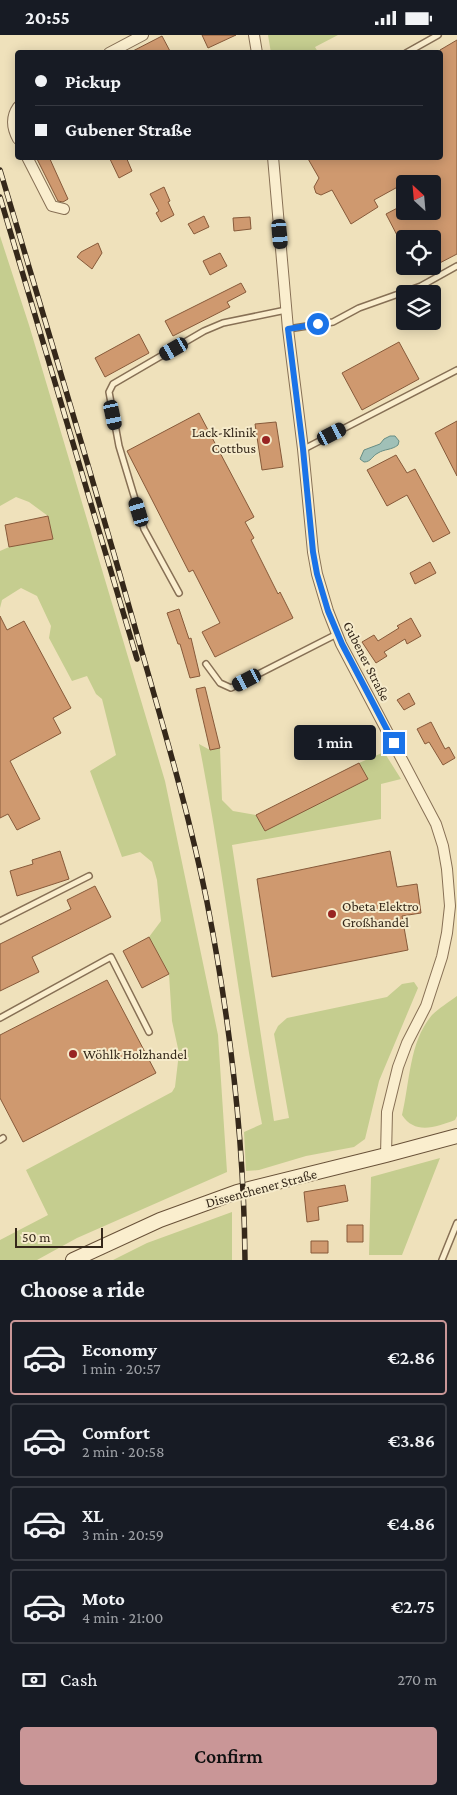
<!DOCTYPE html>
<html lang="en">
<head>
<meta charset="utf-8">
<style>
  :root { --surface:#171b24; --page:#20242c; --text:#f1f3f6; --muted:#9ea1a6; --line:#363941; --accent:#c99697 }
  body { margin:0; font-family:"Crimson Pro",serif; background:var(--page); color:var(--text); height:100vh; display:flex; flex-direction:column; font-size:19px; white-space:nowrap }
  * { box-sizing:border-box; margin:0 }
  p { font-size:16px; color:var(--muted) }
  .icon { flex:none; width:28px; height:28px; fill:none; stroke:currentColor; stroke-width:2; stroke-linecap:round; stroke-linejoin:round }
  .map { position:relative; height:1225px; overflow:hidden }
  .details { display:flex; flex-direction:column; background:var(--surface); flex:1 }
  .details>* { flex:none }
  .hud { position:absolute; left:15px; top:15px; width:428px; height:110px; border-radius:5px; box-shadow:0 2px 12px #0003; display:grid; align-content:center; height:110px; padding:0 20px; background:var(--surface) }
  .needle { width:32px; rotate:334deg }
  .tools { position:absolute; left:396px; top:140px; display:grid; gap:10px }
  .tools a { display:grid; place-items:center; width:45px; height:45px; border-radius:5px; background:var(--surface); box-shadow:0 2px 12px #0003; font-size:25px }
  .scale { position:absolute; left:15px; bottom:12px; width:88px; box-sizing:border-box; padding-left:5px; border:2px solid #35281a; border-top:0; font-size:14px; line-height:18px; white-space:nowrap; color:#35281a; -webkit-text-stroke:4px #f6ebcb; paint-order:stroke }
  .end { position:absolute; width:22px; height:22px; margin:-11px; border:6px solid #1a73e8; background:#fff; box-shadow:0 0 0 2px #fff }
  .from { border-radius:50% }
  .bubble { position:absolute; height:35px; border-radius:5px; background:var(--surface); box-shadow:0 2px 12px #0003; font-size:16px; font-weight:600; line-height:35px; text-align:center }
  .car { position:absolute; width:15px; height:30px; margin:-15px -8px; border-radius:6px; box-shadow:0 0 4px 1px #0007; background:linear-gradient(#222 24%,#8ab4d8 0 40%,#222 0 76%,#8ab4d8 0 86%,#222 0) }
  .hud b { display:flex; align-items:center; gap:18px; height:48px; font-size:19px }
  .hud b+b { border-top:1px solid var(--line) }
  .hud i { width:12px; height:12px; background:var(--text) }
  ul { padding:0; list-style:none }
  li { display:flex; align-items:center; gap:15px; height:75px; margin:0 10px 8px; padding:0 10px; border:2px solid var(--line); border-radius:5px }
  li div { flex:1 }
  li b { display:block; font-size:19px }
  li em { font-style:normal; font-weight:600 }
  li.selected { border-color:var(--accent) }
  li>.icon { width:45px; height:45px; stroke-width:1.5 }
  h2 { padding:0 20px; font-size:22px; line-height:60px }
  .pay { display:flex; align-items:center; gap:12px; height:55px; padding:0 20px; font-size:19px }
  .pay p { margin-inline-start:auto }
  .action { display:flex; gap:10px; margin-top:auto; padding:10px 20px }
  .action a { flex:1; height:58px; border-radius:5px; background:var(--accent); color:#111; font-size:20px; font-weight:600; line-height:58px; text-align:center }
  .status { display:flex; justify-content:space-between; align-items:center; height:35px; padding:0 25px; background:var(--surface); direction:ltr }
  .status svg { height:14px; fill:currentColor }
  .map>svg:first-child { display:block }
</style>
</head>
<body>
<div class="status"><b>20:55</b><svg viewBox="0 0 49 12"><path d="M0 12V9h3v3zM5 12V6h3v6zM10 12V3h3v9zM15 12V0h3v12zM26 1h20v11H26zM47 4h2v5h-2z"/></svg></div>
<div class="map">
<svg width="457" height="1225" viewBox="0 0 457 1225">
  <rect width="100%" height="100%" fill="#efe1bb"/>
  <!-- green -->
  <path fill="#c5cd8f" d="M268,0h70l-23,12 3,5 -47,1z
    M0,201l29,89 136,456 53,254 9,137 -150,66 -40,22h-37v-20l48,-25 -22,-45 146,-78 3,-5 4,-34 -7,-32 -3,-47 -20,-37 12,-16 -4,-41 -5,-18 -12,-10 -18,5 -32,-86 26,-16 -14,-56 -6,-5 -9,-18 -15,5 -23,-43 2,-12 -14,-30 -16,-8 -19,12 -2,8v-57l9,-4 44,-8 -5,-23 -19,-14 -13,-5 -16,9z
    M199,709l11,6 10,-2 2,52 11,11 23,4 9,16 102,-52 -8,-16 25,-11 17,27 -20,5v35l-149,26 42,276 15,-3 -15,-84 4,-8 9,-8 100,-21 15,-13 12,-2 4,6 -39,93 -14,58 -11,8 -48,9 -47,14 -13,1 -2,-39 18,-8c-25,-126 -38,-254 -63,-380z
    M457,961v120l-2,4c-19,7 -40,15 -53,-5 8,-33 7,-73 30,-100 7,-7 17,-13 25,-19z
    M440,1123l-38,97h-33l2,-78z
    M232,1177v48h-119l34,-17z"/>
  <!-- water -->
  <path fill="#a0c0b7" stroke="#678d84" d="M390,401h5l4,5 -1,4c-6,5 -14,4 -20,8 -6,3 -7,9 -14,9l-4,-3 4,-9 16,-6 4,-5z"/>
  <!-- building -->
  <path fill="#cf996f" stroke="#875a3a" d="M202,0h34l-28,13z
    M162,1l9,17h-42z
    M457,5v214l-25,13v-28h-33l-13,-25 19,-10v7h27v-27h-29l-29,16 4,7 -27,17 -19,-34 -11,5 -5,-2 -2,-6 5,-9 -12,-21h133v-107z
    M36,122h13l19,42 -5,3 -5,-1z
    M109,122h17l6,14 -13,7z
    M164,152l6,14 -2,1 6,13 -13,7 -5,-9 3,-2 -9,-17z
    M204,181l5,11 -15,7 -6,-10z
    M250,182l1,12 -17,2 -1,-13z
    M98,208l4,10 -10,16 -15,-12 4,-5z
    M220,218l7,13 -17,9 -7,-14z
    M241,248l5,9 -19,10 3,5 -57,29 -8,-15z
    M139,299l10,19 -44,24 -10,-19z
    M399,307l20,37 -57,31 -20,-37z
    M199,378l55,104 -9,5 9,16 -3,2 27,54 2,-2 13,26 -78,39 -13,-25 18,-9 -27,-53 -4,2 -62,-121z
    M457,386v55l-22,-43z
    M276,387l7,45 -21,3 -7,-46z
    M396,420l11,18 8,-4 35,64 -17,9 -26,-47 -20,11 -20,-36z
    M48,481l5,23 -44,8 -4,-22z
    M430,527l6,11 -21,11 -5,-11z
    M179,574l10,30 2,-1 9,38 -10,2 -10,-34h-2l-11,-31z
    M0,581l7,14 17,-9 47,87 -18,10 8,15 -51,28 30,58 -23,11 -9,-16 -8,4z
    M411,583l10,18 -14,8 -2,-5 -21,13 3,4 -11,7 -14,-21 12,-7 4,6 21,-13 -2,-2z
    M205,652l15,61 -10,2 -14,-61z
    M409,658l6,11 -11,6 -7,-10z
    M431,687l14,27 4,-2 6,11 -12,7 -14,-23 -4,2 -8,-15z
    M359,728l9,16 -103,52 -9,-16z
    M60,816l9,28 -52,17 -7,-25 23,-7 -1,-4z
    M390,816l7,36 20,-3 4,29 -19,3 6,34 -136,27 -15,-98z
    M95,851l16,31 -79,40 7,15 -39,19v-47l71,-35 -4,-9z
    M149,902l20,37 -27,14 -19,-37z
    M107,945l49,93 -133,69 -23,-44v-63z
    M345,1150l3,16 -30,6 1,13 -12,2 -3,-30z
    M347,1190h16v17h-16z
    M311,1206h17v12h-17z"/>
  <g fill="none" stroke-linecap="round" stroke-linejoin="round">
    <defs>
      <path id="lane" d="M406,18l32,-18
        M288,294l45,-7 26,-14 62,-22 36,-20
        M304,414l153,-79
        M179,558l-35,-64 -25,-83 -10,-54 4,-8 91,-53 19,-8 63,-13
        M206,629l14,19 11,5 106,-54
        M0,886l89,-45
        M0,983l111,-61 38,75
        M0,1105l3,-2
        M442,1225l15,-37"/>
      <path id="street" d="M254,0l3,18
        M109,18l34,-18
        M18,72c-7,10 -6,21 0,32
        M27,122l25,49 12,3
        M273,122l15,172 15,120 10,103 4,22 11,37 13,33 95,180 7,22 4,23 3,37 -3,27 -5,24 -16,49 -19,37 -9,24 -11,45 -1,43"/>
      <path id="secondary" d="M73,1225l87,-40 77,-28 149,-37 71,-19"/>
    </defs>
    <!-- lane casing -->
    <use href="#lane" stroke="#877055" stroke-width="8"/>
    <!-- street casing -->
    <use href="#street" stroke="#877055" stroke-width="12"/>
    <!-- secondary casing -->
    <use href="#secondary" stroke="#685138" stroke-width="16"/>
    <!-- lane -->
    <use href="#lane" stroke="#faeece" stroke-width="5"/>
    <!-- street -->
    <use href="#street" stroke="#faeece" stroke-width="10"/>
    <!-- secondary -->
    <use href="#secondary" stroke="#faeece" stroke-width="14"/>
    <defs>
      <path id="rail" d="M0,135c45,151 91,302 134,454 26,92 54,184 73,278 23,118 37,238 38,358
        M0,162l137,462"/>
    </defs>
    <!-- rail casing -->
    <use href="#rail" stroke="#35281a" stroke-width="5.5"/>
    <!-- rail -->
    <use href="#rail" stroke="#f6ebcb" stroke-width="4" stroke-dasharray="11" stroke-linecap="butt"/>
  </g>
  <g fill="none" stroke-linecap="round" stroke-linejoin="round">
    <!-- route -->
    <path stroke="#1a73e8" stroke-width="6" d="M318,289l-30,5 15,120 10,103 4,22 11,37 14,33 52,99"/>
  </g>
  <!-- markers -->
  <g fill="#982422" stroke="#f6ebcb" stroke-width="2">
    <circle cx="266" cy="405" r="5"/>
    <circle cx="332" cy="879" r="5"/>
    <circle cx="73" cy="1019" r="5"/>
  </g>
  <g text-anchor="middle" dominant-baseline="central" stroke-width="4" stroke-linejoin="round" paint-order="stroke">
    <!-- poi labels -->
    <g font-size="14" fill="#35281a" stroke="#f6ebcb" text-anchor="start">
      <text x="256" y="397" text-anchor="end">Lack-Klinik<tspan x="256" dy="16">Cottbus</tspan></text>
      <text x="342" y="871">Obeta Elektro<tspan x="342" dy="16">Großhandel</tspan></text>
      <text x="83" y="1019">Wöhlk Holzhandel</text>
    </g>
    <!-- street labels -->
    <g font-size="14" fill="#35281a" stroke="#f6ebcb">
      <text transform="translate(367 626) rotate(63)">Gubener Straße</text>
      <text transform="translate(261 1153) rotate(-15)">Dissenchener Straße</text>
    </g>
  </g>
</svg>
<div class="tools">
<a><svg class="needle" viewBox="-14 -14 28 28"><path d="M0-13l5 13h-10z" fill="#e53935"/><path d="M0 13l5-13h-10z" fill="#9ea1a6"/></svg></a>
<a><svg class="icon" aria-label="locate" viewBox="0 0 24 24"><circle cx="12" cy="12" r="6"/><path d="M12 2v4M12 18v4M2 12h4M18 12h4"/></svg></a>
<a><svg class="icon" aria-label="layers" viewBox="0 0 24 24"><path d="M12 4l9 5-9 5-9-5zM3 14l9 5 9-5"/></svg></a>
</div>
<div class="scale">50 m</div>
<i class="end from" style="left:318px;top:289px"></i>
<i class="end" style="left:394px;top:708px"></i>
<div class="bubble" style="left:294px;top:690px;width:82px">1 min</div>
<i class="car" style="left:280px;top:199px;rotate:175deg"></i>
<i class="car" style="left:174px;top:314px;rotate:240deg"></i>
<i class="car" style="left:113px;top:380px;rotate:168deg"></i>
<i class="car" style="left:332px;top:399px;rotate:63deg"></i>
<i class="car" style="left:139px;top:477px;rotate:343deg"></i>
<i class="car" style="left:247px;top:645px;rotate:243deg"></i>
<div class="hud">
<b><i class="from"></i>Pickup</b>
<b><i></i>Gubener Straße</b>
</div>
</div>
<section class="details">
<h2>Choose a ride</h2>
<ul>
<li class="selected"><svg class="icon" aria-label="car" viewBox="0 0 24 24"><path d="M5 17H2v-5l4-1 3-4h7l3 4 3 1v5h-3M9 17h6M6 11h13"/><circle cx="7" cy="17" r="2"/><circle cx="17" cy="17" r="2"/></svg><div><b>Economy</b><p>1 min · 20:57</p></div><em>€2.86</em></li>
<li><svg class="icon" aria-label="car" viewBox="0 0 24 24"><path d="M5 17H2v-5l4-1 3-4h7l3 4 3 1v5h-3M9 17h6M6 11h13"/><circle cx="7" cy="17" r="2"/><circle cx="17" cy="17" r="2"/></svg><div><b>Comfort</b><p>2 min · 20:58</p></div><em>€3.86</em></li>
<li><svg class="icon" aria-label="car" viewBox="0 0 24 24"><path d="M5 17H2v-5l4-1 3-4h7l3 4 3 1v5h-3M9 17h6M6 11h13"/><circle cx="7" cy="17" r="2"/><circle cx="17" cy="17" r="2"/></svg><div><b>XL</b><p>3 min · 20:59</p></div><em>€4.86</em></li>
<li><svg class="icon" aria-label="car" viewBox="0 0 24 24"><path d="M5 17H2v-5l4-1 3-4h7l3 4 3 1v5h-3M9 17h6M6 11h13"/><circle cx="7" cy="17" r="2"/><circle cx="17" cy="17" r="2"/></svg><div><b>Moto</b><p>4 min · 21:00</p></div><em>€2.75</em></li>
</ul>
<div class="pay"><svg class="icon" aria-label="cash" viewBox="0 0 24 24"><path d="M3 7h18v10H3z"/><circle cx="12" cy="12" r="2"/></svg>Cash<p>270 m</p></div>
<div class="action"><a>Confirm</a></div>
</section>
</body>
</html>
